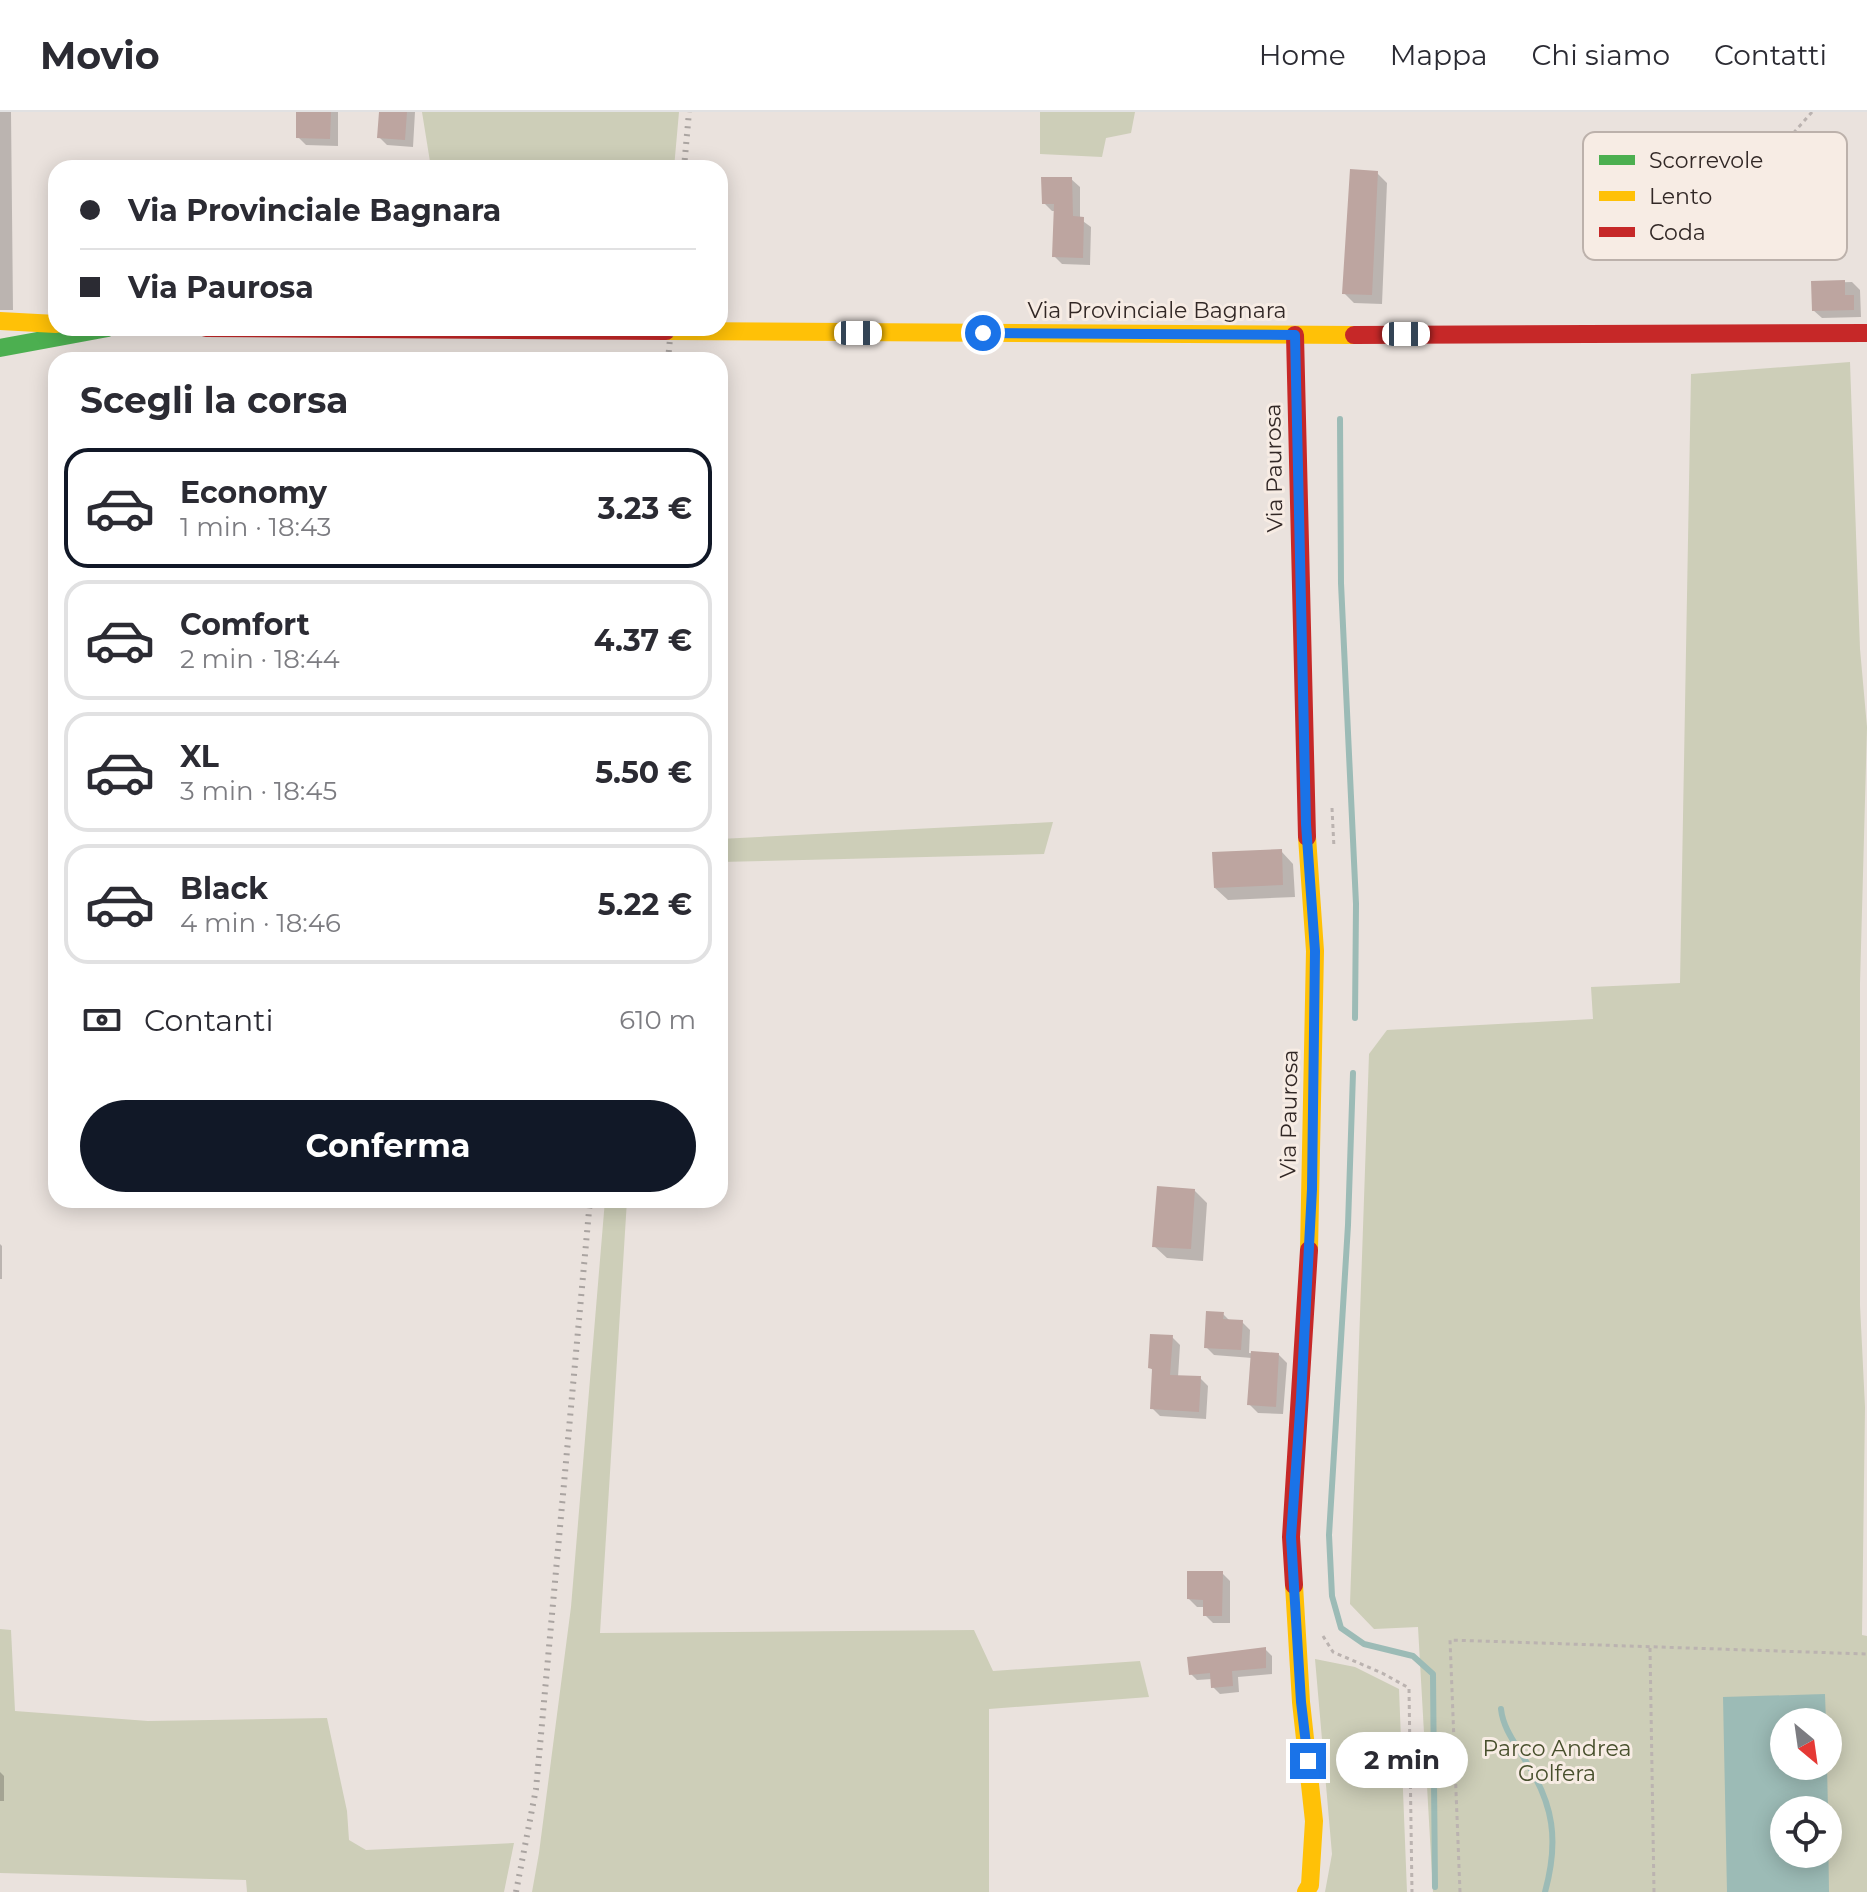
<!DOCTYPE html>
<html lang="it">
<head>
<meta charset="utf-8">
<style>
  :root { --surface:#fff; --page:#f7f7f7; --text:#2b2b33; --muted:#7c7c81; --line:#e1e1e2; --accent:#111827 }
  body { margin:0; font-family:Montserrat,sans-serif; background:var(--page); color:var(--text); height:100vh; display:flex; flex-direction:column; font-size:30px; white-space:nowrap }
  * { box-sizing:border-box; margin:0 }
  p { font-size:26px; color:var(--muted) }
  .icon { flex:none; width:44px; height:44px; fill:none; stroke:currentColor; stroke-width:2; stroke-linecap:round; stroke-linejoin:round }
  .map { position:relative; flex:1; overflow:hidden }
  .details { position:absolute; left:48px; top:240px; width:680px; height:856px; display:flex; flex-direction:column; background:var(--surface); border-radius:24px; box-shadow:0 4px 20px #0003 }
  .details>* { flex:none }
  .banner { position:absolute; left:48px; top:48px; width:680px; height:176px; border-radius:24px; box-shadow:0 4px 20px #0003; display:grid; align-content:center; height:176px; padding:0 32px; background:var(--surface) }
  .needle { width:52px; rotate:151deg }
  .buttons { position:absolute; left:1770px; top:1596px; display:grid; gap:16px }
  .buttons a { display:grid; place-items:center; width:72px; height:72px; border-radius:50%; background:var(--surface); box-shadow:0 4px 20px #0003; font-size:40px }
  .end { position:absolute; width:36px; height:36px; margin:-18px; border:10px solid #1a73e8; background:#fff; box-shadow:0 0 0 4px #fff }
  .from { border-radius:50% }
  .bubble { position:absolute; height:56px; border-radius:28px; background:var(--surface); box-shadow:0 4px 20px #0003; font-size:26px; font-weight:700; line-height:56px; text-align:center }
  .car { position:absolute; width:24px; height:48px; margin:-24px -12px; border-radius:10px; box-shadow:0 0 6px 2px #0007; background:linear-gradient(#fff 24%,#345 0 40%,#fff 0 76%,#345 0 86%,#fff 0) }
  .banner b { display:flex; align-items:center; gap:28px; height:76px; font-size:30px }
  .banner b+b { border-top:2px solid var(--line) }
  .banner i { width:20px; height:20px; background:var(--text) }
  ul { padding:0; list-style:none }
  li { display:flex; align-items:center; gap:24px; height:120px; margin:0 16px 12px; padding:0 16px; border:4px solid var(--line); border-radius:24px }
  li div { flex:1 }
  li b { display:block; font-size:30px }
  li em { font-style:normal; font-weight:700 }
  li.current { border-color:var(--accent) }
  li>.icon { width:72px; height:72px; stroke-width:1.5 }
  h2 { padding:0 32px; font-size:36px; line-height:96px }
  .pay { display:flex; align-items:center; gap:20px; height:88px; padding:0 32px; font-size:30px }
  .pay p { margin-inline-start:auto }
  .cta { display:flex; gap:16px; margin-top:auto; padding:16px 32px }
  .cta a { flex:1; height:92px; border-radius:48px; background:var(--accent); color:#fff; font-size:32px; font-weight:700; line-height:92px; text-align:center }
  header { display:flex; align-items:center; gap:48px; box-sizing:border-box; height:112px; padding:0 40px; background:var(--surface); border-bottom:2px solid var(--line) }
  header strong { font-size:38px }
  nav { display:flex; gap:44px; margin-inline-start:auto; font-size:28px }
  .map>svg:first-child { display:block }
</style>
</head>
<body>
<header>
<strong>Movio</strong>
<nav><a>Home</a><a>Mappa</a><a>Chi siamo</a><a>Contatti</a></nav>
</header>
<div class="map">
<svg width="1867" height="1780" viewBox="0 0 1867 1780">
  <rect width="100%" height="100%" fill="#eae2dd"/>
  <!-- green -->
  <path fill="#cdceb8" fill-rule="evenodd" d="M422,0h257l-5,56h-243z
    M1040,0h95l-4,21 -25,5 -4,19 -62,-3z
    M1850,250l10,287 7,78 -7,257v321l5,102 -3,228 5,1v256h-434l-15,-265 -44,2 -24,-25 19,-550 18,-24 206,-11 -2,-32 89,-4 11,-609zM1784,1610h44v44h-44zM1784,1698h44v44h-44z
    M1053,710l-9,32 -324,8v-23z
    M605,1088h22l-27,433 374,-3 19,41 147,-10 9,36 -160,12v183h-457l7,-39 32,-246z
    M0,1517l11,1 4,81 133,10 179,-3 20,93 2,29 17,10 148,-7 -10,49h-257l-1,-12 -246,-7z
    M1315,1547l40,8 44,22 8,203h-82l7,-38z"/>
  <!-- water -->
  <path fill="#9cbbb6" d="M1825,1582l1,28h-42v44h43l1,44h-44v44h44v-29l1,67h-102l-4,-195z"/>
  <!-- shadow -->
  <path fill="#0003" d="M0,0h11l2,198h-13z
    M298,0h40v34l-32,-1 -8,-8z
    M381,0h34l-2,35 -26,-2 -8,-8z
    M1377,61l10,10 -5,121 -28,-1 -10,-10z
    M1071,67l9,8v32l11,8 -1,38 -28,-1 -8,-8 2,-45h-4l-8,-8z
    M1852,170l8,8 1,27 -39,1 -9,-8v-27z
    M1281,739l12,13 2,33 -67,3 -13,-12z
    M1194,1078l13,13 -4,58 -36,-3 -13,-12z
    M0,1132l2,2v33h-2z
    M1223,1202l7,7 12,1 8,8 -1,23 30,2 8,8 -4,51 -25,-1 -8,-8 2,-47 -38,-3 -8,-8z
    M1172,1225l8,8 -2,32 22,1 8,8 -2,33 -46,-3 -8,-8 2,-36 -4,-5z
    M1222,1461l8,8v42h-17l-8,-8v-8h-8l-8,-8z
    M1265,1537l7,7v18l-34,3 1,15 -19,2 -7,-7 -1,-8 -15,1 -6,-6z
    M0,1660l4,4v25h-4z"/>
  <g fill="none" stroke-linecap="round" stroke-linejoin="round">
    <!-- stream -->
    <path stroke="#9cbbb6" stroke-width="6" d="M1340,307l1,164 15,321 -1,114
      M1353,961l-5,152 -19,310 3,61 9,32 23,16 49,12 20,18 2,213
      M1501,1597c2,19 14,34 24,51 29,44 34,81 20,132"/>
  </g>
  <!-- building -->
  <path fill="#bda5a0" d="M296,0h35l-1,27 -34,-1z
    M379,0h28l-2,28 -28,-2z
    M1350,57l28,2 -6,124 -30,-1z
    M1041,65h31l1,39 11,1 -1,41 -31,-1 2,-53h-12z
    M1845,168v15h9v15l-42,1 -1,-30z
    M1282,737l1,36 -69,3 -2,-36z
    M1157,1074l38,3 -4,60 -39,-2z
    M1206,1199l18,1 -1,7 20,1 -2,30 -37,-2z
    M1150,1222l23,1 -3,40 31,1 -2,36 -49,-3 2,-40 -4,-1z
    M1251,1239l28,2 -3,54 -29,-2z
    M1187,1459h36l-1,45h-19v-16l-16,-1z
    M1266,1535v21l-34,3 1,15 -22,2 -1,-15 -21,2 -2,-18z"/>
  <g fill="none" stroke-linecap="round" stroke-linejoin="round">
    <!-- path -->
    <path stroke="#bbb3b0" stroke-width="3" stroke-dasharray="4 4" stroke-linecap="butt" d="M1767,51l45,-51
      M1332,696l2,40
      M1323,1524l10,16 49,21 27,15 3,204
      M1650,1536l4,244
      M1460,1780l-10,-252 417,14"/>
    <!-- fast -->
    <path stroke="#4caf50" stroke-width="18" d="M0,236l108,-20"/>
    <!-- slow -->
    <path stroke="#ffc107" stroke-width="18" d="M0,209l56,3
      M666,219l688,4
      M1307,725l8,114 -6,299
      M1294,1473l7,117 13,119 -4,64 -4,7"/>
    <!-- jam -->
    <path stroke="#c62828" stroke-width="18" d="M206,216l460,3
      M1295,223l12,502
      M1354,223l513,-2
      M1294,1473l-3,-48 18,-287"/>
    <!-- rail -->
    <path stroke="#aaa4a1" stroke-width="6" stroke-dasharray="2 6" stroke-linecap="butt" d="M684,56l5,-56
      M668,248l3,-32
      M516,1780l20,-103 54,-589"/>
  </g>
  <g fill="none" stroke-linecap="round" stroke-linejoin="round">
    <!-- route -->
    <path stroke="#1a73e8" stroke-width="10" d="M983,221l312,2 11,489 9,127 -3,238 -11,209 -10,139 10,165 7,59"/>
  </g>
  <g text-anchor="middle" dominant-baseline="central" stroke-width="6" stroke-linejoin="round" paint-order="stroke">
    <!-- street labels -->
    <g font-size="22" fill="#322826" stroke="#f7ece4">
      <text x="1157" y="198">Via Provinciale Bagnara</text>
      <text transform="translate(1274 356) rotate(-91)">Via Paurosa</text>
      <text transform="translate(1289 1002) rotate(-89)">Via Paurosa</text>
    </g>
    <!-- park labels -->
    <g font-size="22" fill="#474f2c" stroke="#f7ece4">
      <text x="1557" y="1636">Parco Andrea<tspan x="1557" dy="25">Golfera</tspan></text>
    </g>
  </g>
  <!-- legend -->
  <rect x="1583" y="20" width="264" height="128" rx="12" fill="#f7ece4" stroke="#bcb1ab" stroke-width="2"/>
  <rect x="1599" y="43" width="36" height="10" fill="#4caf50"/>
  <rect x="1599" y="79" width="36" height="10" fill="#ffc107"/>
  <rect x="1599" y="115" width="36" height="10" fill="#c62828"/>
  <g font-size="22" fill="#322826">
    <text x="1649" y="56">Scorrevole</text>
    <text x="1649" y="92">Lento</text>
    <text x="1649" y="128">Coda</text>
  </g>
</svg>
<div class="buttons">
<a><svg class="needle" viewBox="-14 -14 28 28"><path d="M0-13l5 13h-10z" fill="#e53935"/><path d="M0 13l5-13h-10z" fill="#7c7c81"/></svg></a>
<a><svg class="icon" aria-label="locate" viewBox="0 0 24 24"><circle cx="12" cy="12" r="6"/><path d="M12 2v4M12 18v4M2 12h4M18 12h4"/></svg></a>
</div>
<i class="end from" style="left:983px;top:221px"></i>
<i class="end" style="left:1308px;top:1649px"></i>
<div class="bubble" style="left:1336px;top:1620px;width:132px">2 min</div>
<i class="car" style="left:858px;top:221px;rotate:90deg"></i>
<i class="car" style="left:1406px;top:222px;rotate:90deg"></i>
<div class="banner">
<b><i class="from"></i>Via Provinciale Bagnara</b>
<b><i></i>Via Paurosa</b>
</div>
<section class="details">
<h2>Scegli la corsa</h2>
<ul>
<li class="current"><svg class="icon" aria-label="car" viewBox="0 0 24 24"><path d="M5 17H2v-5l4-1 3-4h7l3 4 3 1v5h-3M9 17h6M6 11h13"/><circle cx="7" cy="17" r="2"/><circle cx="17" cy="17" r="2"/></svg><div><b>Economy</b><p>1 min · 18:43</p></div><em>3.23 €</em></li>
<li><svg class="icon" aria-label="car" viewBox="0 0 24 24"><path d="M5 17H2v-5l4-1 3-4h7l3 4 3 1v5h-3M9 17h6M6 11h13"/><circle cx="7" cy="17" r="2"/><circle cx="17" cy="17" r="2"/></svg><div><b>Comfort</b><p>2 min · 18:44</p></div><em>4.37 €</em></li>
<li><svg class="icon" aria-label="car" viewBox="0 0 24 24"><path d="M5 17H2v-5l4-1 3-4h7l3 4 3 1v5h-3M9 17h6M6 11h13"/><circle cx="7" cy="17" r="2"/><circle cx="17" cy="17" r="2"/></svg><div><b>XL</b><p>3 min · 18:45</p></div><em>5.50 €</em></li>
<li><svg class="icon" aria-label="car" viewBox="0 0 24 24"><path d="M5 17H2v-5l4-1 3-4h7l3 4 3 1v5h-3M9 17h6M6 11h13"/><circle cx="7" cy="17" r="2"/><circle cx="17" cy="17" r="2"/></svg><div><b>Black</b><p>4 min · 18:46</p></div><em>5.22 €</em></li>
</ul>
<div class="pay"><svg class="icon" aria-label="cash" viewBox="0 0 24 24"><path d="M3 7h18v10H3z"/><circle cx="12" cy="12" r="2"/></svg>Contanti<p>610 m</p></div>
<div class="cta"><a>Conferma</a></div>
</section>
</div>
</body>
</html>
